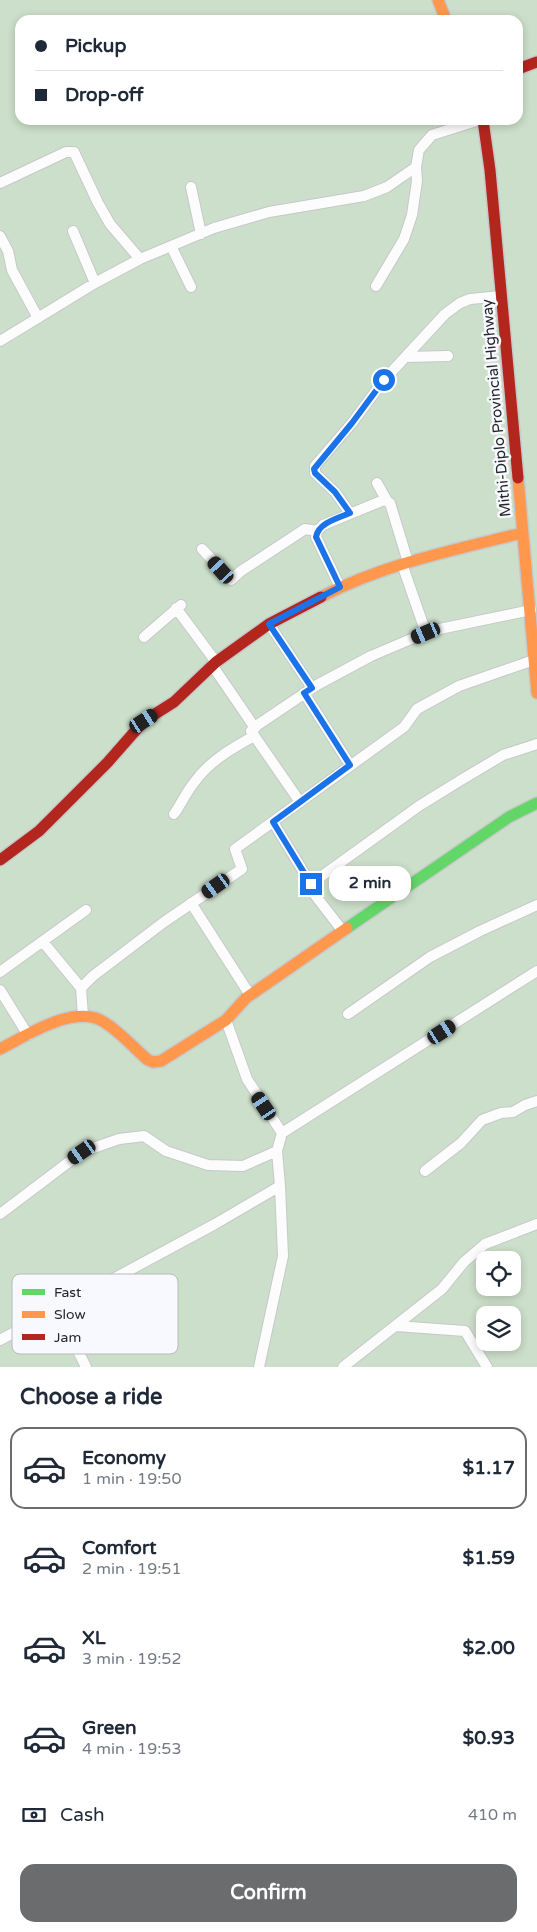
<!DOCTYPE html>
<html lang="en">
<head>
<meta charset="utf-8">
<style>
  :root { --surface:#fff; --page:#f6f6f7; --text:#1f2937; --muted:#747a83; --line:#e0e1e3; --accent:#6a6c6e }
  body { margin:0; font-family:"Varela Round",sans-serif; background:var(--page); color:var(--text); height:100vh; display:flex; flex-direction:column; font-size:19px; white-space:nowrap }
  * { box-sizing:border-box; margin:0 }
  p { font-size:16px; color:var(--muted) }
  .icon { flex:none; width:28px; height:28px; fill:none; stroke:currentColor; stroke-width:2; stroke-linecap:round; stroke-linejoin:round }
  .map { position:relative; height:1367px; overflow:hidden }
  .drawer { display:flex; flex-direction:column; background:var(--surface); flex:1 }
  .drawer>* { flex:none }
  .banner { position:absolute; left:15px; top:15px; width:508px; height:110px; border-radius:15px; box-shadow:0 2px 8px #0003; display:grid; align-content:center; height:110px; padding:0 20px; background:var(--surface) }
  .fabs { position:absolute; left:476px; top:1251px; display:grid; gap:10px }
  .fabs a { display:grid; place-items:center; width:45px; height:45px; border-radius:10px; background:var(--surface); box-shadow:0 2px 8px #0003; font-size:25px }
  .end { position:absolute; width:22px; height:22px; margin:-11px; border:6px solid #1a73e8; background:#fff; box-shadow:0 0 0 2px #fff }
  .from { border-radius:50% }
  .bubble { position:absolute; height:35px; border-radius:15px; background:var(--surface); box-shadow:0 2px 8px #0003; font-size:16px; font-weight:800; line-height:35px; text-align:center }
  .car { position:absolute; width:15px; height:30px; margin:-15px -8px; border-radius:6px; box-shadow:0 0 4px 1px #0007; background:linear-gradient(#222 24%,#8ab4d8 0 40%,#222 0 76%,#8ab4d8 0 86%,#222 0) }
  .banner b { display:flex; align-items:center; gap:18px; height:48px; font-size:19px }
  .banner b+b { border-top:1px solid var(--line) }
  .banner i { width:12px; height:12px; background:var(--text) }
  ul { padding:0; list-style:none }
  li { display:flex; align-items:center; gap:15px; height:82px; margin:0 10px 8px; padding:0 10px; border:2px solid transparent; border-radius:15px }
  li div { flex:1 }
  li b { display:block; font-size:19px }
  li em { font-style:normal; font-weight:800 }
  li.current { border-color:var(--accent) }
  li>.icon { width:45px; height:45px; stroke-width:1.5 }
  h2 { padding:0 20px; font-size:22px; line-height:60px }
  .pay { display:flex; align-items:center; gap:12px; height:55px; padding:0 20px; font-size:19px }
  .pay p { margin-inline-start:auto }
  .primary-button { display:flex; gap:10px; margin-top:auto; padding:10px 20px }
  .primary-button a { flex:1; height:58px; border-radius:15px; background:var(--accent); color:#fff; font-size:20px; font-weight:800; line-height:58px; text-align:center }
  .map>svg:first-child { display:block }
</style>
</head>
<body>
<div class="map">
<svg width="537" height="1367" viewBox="0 0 537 1367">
  <rect width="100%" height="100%" fill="#ebedf0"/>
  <!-- green -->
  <path fill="#ccdfca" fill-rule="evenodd" d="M0,0h537v1367h-537zM20,20h498v100h-498zM485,1260h27v28h-27zM485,1315h27v27h-27z"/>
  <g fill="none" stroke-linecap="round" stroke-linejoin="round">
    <defs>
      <path id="street" d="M0,183l66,-31h8l24,51 12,21 30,35
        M191,187l10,47
        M73,231l22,52
        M0,236l8,15 4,19 26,48
        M171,246l20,41
        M376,286l28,-47 8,-24 5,-34 -1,-14 3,-17 13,-15 47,-15
        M0,341l95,-58 45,-24 74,-31 55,-16 95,-16 23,-9 29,-20
        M405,357l43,-1
        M377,483l10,18
        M350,513l-15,-21 -20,-19v-7l37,-43 32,-43 61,-66 15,-11 10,-4 31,-3
        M202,549l29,31 10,-9 64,-42 12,2
        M402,564l24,69
        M340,587l-24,-50 1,-6 6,-6 61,-25 6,3 18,59
        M176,608l40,54
        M269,624l43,64
        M144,637l37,-32
        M212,665l43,63
        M304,693l46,72
        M300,802l-49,-71 8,-7 58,-39 54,-29 59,-25 101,-21
        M174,814c7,-10 12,-21 19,-30 16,-23 38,-35 61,-48
        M273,822l38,62
        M191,903l59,92
        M342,930l-34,-44 111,-80 42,-26 42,-25 34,-11
        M43,942l38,46
        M0,972l86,-62
        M0,990l28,45
        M348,1014l82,-57 50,-26 57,-26
        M83,1016l-2,-28 12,-12 71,-54 78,-53 -7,-20 169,-122 13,-18 42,-23 75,-26
        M226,1020l21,59 35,54
        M425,1171l36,-28 21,-23 19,-7 12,-1 12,-7 12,-4
        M0,1214l82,-62 37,-13 25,-3 22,15 42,14 35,1 34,-15
        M57,1309l29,58
        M396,1326l69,5 22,36
        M0,1340l215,-116 65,-38
        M259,1367l24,-111 -3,-70 -3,-35 5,-18 255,-162
        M343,1367l99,-78 22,-27 21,-18 52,-20"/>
      <path id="fast" d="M347,928l162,-111 28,-14"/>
      <path id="slow" d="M438,0l8,20
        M518,478l19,215
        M321,597c63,-33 133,-47 201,-64
        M0,1049c26,-13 75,-46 104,-27 16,10 30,26 44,38l5,2 8,-1 65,-41 20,-22 101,-70"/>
      <path id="jam" d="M518,69l19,-7
        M483,120l7,50 28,308
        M0,860l39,-29 69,-69 36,-41 30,-19 42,-40 53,-38 52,-27"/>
    </defs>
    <!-- street casing -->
    <use href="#street" stroke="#c6c8ca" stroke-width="12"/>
    <!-- fast casing -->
    <use href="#fast" stroke="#c6c8ca" stroke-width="14"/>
    <!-- slow casing -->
    <use href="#slow" stroke="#c6c8ca" stroke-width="14"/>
    <!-- jam casing -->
    <use href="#jam" stroke="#c6c8ca" stroke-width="14"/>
    <!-- street -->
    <use href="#street" stroke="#fcfcfd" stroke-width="10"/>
    <!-- fast -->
    <use href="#fast" stroke="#63d668" stroke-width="11"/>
    <!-- slow -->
    <use href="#slow" stroke="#ff974d" stroke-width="11"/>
    <!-- jam -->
    <use href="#jam" stroke="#b3261e" stroke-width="11"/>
  </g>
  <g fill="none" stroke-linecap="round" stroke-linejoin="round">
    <!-- route -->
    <path stroke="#1a73e8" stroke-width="6" d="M311,884l-38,-62 77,-57 -46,-72 8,-5 -43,-64 71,-37 -24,-50c2,-14 22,-19 34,-24l-15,-21 -20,-19 -1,-4 38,-46 32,-43"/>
  </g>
  <g text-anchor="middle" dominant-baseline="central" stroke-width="5" stroke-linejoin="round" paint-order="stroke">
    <!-- street labels -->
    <g font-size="15" fill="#252628" stroke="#f7f9fe">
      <text transform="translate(496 408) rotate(-95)">Mithi-Diplo Provincial Highway</text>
    </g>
  </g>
  <!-- legend -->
  <rect x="12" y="1274" width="166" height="80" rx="8" fill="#f7f9fe" stroke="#b8babe" stroke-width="1"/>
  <rect x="22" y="1289" width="23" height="6" fill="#63d668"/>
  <rect x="22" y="1311" width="23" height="7" fill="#ff974d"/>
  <rect x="22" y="1334" width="23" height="6" fill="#b3261e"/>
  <g font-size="14" fill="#252628">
    <text x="54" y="1297">Fast</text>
    <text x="54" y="1319">Slow</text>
    <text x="54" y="1342">Jam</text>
  </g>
</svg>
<div class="fabs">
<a><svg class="icon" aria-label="locate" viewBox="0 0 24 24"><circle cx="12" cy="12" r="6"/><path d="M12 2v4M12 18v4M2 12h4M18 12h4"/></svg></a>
<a><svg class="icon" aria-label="layers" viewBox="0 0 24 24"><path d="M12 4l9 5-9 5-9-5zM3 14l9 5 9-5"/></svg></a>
</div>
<i class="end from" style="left:384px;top:380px"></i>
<i class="end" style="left:311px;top:884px"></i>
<div class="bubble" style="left:329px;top:866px;width:82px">2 min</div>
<i class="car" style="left:221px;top:570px;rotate:318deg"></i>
<i class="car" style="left:426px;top:633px;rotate:247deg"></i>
<i class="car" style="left:144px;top:721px;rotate:57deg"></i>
<i class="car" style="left:216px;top:886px;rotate:235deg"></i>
<i class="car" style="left:442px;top:1032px;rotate:57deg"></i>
<i class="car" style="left:264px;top:1106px;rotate:326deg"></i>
<i class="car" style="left:82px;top:1152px;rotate:235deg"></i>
<div class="banner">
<b><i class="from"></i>Pickup</b>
<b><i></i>Drop-off</b>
</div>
</div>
<section class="drawer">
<h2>Choose a ride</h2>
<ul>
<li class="current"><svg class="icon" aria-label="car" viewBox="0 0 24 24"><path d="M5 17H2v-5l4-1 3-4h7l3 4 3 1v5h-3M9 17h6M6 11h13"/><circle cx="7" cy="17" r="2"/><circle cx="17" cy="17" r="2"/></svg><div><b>Economy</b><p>1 min · 19:50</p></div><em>$1.17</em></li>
<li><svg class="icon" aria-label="car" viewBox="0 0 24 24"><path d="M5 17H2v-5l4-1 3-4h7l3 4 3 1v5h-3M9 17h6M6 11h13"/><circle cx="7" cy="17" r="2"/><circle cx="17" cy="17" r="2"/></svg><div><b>Comfort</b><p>2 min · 19:51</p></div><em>$1.59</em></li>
<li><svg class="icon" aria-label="car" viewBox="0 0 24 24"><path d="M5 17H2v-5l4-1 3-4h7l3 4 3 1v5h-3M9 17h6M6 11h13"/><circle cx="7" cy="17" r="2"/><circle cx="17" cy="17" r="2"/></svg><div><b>XL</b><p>3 min · 19:52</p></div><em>$2.00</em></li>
<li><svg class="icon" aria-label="car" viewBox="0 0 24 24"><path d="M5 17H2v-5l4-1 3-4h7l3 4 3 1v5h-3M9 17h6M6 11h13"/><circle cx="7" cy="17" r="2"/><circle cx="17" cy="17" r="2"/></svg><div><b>Green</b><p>4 min · 19:53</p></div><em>$0.93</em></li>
</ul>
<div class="pay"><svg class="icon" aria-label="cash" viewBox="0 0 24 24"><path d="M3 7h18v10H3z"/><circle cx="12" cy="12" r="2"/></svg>Cash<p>410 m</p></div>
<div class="primary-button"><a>Confirm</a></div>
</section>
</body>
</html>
